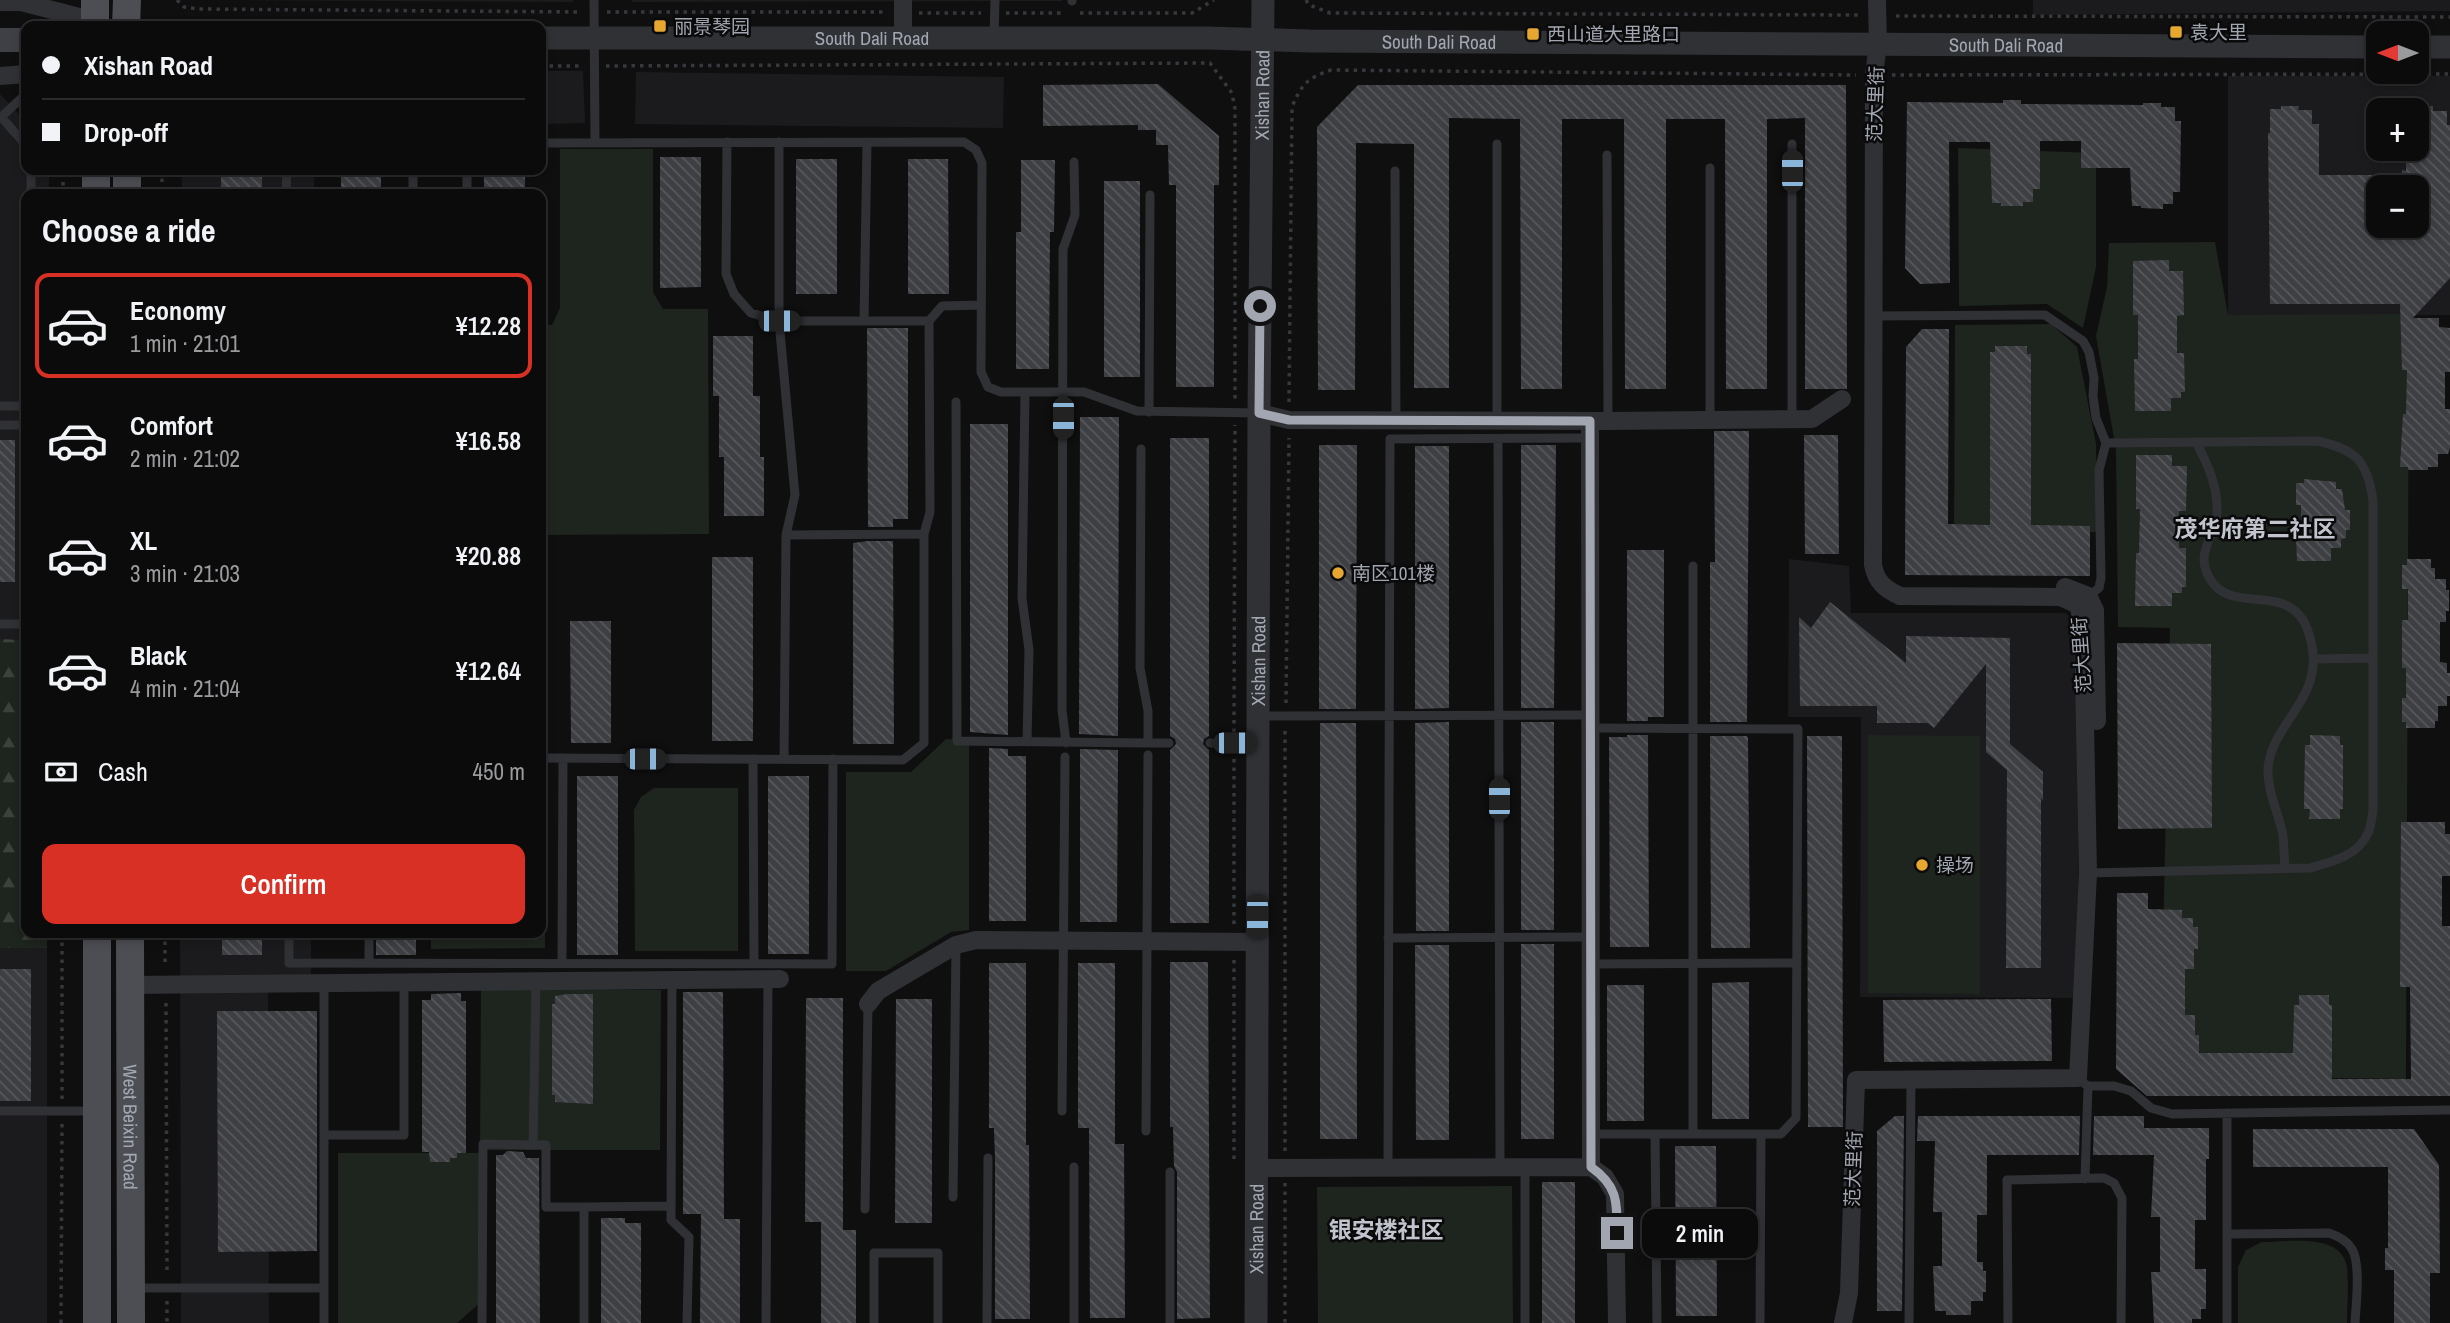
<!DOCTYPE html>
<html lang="en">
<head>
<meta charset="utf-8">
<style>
  :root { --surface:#0b0b0c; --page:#141415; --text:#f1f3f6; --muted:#9a9b9d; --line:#2b2b2d; --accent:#d93025 }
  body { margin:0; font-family:"Archivo Narrow","Noto Sans SC",sans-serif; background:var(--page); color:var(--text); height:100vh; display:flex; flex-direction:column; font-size:26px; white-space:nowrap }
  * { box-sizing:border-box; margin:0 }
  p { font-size:23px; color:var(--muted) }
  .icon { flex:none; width:38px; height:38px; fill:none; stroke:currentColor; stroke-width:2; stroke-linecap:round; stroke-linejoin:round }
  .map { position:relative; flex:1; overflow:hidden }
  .panel { position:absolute; left:21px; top:189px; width:525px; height:749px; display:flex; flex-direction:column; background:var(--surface); border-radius:14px; box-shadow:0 4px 10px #0003,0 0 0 2px var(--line) }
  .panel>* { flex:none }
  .top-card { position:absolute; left:21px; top:21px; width:525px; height:154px; border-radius:14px; box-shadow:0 4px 10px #0003,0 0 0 2px var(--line); display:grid; align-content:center; height:154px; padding:0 21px; background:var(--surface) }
  .needle { width:46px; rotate:270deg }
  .controls { position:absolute; left:2366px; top:21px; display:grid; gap:14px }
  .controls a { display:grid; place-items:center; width:63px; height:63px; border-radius:14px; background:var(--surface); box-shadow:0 4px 10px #0003,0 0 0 2px var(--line); font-size:35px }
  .end { position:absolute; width:32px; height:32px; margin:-16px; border:9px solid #a1a6b0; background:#111; box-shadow:0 0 0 4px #111 }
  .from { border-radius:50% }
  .bubble { position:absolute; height:49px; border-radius:14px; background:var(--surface); box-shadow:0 4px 10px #0003,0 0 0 2px var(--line); font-size:23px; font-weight:600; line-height:49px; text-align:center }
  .car { position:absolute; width:21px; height:42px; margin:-21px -10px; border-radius:9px; box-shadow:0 0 5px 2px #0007; background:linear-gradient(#222 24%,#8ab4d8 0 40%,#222 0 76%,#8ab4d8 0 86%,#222 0) }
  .top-card b { display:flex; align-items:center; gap:24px; height:66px; font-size:26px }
  .top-card b+b { border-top:2px solid var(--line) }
  .top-card i { width:18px; height:18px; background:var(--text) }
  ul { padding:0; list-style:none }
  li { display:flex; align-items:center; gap:21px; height:105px; margin:0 14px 10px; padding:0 7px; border:4px solid transparent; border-radius:14px }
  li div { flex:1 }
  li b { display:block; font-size:26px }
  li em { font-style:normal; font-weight:600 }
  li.selected { border-color:var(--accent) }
  li>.icon { width:63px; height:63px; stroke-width:1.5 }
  h2 { padding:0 21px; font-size:32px; line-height:84px }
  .pay { display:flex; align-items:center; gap:18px; height:77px; padding:0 21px; font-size:26px }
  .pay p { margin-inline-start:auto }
  .primary-button { display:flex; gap:14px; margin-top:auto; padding:14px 21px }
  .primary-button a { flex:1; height:80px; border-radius:14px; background:var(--accent); color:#fff; font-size:28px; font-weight:600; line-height:80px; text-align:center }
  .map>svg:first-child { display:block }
</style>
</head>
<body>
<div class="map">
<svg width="2450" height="1323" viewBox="0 0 2450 1323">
  <defs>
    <pattern id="forest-firs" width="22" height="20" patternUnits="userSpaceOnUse" patternTransform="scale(1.75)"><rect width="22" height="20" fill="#1e241e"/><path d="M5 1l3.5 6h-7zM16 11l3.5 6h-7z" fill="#3c413c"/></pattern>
    <pattern id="building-back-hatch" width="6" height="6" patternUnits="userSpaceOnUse" patternTransform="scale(1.75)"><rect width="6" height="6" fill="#3e3f43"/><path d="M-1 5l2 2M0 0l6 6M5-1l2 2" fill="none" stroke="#57585c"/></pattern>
  </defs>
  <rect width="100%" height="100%" fill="#0f0f10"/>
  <!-- built -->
  <path fill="#1b1b1d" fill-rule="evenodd" d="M218,0h355v2z
    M632,0h430v1l-430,1z
    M2033,0h417v11l-417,4z
    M583,71l2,52 -44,1v-53z
    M636,72l368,5 -1,51 -368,-4z
    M2228,76h222v239h-222zM2378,110h39v39h-39zM2378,187h39v39h-39z
    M0,94l26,27v49h23v24h-23v446l-26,-1z
    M182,170h132v24h-132z
    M1789,559l60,7 2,47h214l13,9 1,376 -219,-1 1,-280h-73z
    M180,933h131v44l-43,1 1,345h-88z
    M0,948h47v375h-47z"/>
  <!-- green -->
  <path fill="#1e241e" d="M1958,148l138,5v114l-13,61 -36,-24 -88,2z
    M560,149h93v143l10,17h45l1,225 -168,1v-210h11l8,-17z
    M2215,242l13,73 181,-1 -3,765 -246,-3 10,-448 -52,-1 -2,-177 -20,-114 11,-49 2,-44z
    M2051,324l26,23 19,97 1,88h-143l1,-207z
    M1868,735l112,1v258l-112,-1z
    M946,739l23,1v190l-18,2 -65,39h-40v-199h65z
    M541,780h3l1,168 -114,1v-16h110z
    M654,788h84v163h-103l-1,-141 7,-13z
    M481,989l180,1 -1,160h-180z
    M338,1153h145l-1,148 -25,22h-119z
    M1512,1186l1,137h-195l-1,-136z
    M2262,1242c26,0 81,-10 85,26 2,18 0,37 0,55h-109v-56l8,-17z"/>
  <!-- forest -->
  <path fill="url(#forest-firs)" d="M0,639l26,1v293h21v15h-47z"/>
  <!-- building -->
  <path fill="url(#building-back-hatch)" d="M1158,84l61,52v49h-5v202h-38v-202h-7l-1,-40h-12v-15h-18v-5l-95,1v-41z
    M1358,85h488l1,304h-42v-271l-38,1v270h-41l-1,-270h-59v270h-41l-1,-270h-62v270h-41l-1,-270 -71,-1v270h-35v-244l-58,-1 -1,247h-37l-1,-263z
    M2003,100h18v4l122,1v-2h18v4h14v14h6l-1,71h-7v12h-10v5l-22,-1v-2h-9l-2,-38h-49v-27h-41v48h-7v13h-10v4h-22v-3h-9l-2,-61h-41l1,141 -30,1 -15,-16 2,-166 96,1z
    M2281,106h18l-1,4h14v14h7v51h59v51h39v-39h-16l1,-17 4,1v-22h11v-43h16v5h14v14h3v153l-37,40h26v9l11,1v44h-5v37h5v39l-2,6h-10v13h-10v3h-20v-3h-8l3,-53h3l1,-44h-5l-2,-66h-130l-2,-171h2v-24h11z
    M660,157h41v130l-41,1z
    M796,159h41v135h-41z
    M908,159h40l1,135h-41z
    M1021,160h34l-1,72h-4l-1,137h-33v-137h5z
    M221,170h41v24h-41z
    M341,170h40v24h-40z
    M484,170h41v24h-41z
    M1104,181h36v196h-36z
    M2169,260v11h14l1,44 -7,1v37h7l1,39h-4v6h-10v13h-36l-1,-52h4v-44h-5v-54z
    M867,328h41v191h-15v8h-25z
    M1922,329h27l-1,195 42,1v-173h5v-6h32v8h4v171l59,1v50l-185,-1 1,-228z
    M713,336h40v60h7v61h4v59h-40v-59h-5v-61h-6z
    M1080,417h39l-1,319 -39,-2z
    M970,424h38v311l-38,-3z
    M1714,431h35l-2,291h-37v-160h5z
    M1804,435h34l1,119h-34z
    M1170,438h39v298l-5,3 -1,5 6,6v173h-39v-173l6,-6 -1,-5 -5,-3z
    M0,440h15v142h-15z
    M1319,445h38l-1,264h-37z
    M1521,445h35l-2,263h-33z
    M1415,446h34v262l-34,1z
    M2136,455h36v11h15l-1,45h-7v37h7v39h-4v6h-10v13h-37l1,-53h3l1,-44h-4z
    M2304,479l32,3v7h6l3,21h5v20h-4v8l-5,1v9h-10v13h-34l-1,-24h5v-32h-5v-22h8z
    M868,541h25l1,203h-41v-201z
    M1627,550h37v167h-16v4h-21z
    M712,557h41v184h-41z
    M2407,559h24v9h4v11h11v11h3v21h-3v11h-6v40l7,1v10h3v23h-3v10h-9v15h-3v7h-29v-6h-4v-24h4v-30h-4v-48h6v-31h-6v-24h5z
    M1830,602l76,61v-27l104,2v106l33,28v29l-2,-3v170h-35l1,-198 -21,-18v-88l-52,64 -6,-5h-51v-17h-77l-1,-89 12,11z
    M570,621h41v122h-40z
    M2117,643l94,1 1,184 -94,1z
    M1449,722v209h-33l-1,-208z
    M1521,722h33v208h-33z
    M1320,723h36l1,416h-37z
    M1627,735h21l1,212h-39l-1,-210h18z
    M2310,735l30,1v9h3v64h-3v10h-31l1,-10h-6l1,-64h5z
    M1710,736h37l1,2 2,210h-39z
    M1807,736h35l1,391h-35z
    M989,748l19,1v7h18v165h-37z
    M1080,749l38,1 -1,172h-37z
    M577,776h41v179h-41z
    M768,776h41v178h-41z
    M2401,822h44v12h5v42h-8v50h8v170h-303l-31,-27 1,-176h31v16l34,1v8h11v9h5v22h-4v20h-9v46h10v20h4v18h94l1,-48h5v-10h30v10h3v74h79l-1,-92h-10z
    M222,933h40v22h-40z
    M376,933h40v22h-40z
    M1521,944h33v195h-33z
    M1415,945h34v195h-33z
    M1170,962h38l2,356 -33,1v-147l-3,-6 -1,-39h-3z
    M989,963h37v182h3l1,174h-35v-161l-1,-30h-5z
    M1078,963h37v181h9l1,174h-35l-1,-190h-11z
    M0,969h31v132h-31z
    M1749,982v137h-37v-136z
    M1607,985h37v136h-37z
    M683,992h40l1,227h16v104h-40l1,-109h-18z
    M461,993v8h5v152h-9v5h-7v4h-20l-1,-10h-7v-152h9v-6z
    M568,994h25v110l-38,-2v-7h-3v-91h3v-8z
    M806,998h37v232h13v93h-35v-101h-16z
    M896,999h36v224h-37z
    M2051,999l1,62 -168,1 -1,-62z
    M217,1011h100v240l-99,1z
    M1895,1116h9l-2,195h-25v-180z
    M1918,1116h162l-1,39h-92v60h-10v47h6v9h3v21h-3v9h-12v14h-25v-4h-11l-2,-45h9v-54h-9l2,-71h-18z
    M2094,1116h50v12h65v31h-3v61h-11v49h11v40h-5v10h-9v4h-38l-3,-51h9v-55h-9l3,-62h-61z
    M2253,1129h161l25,36 1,108h-10v50h-36v-53h-9v-22h3v-81h-135z
    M1675,1146h41l1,170h-41z
    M507,1151l16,1 3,6h13l1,165h-44v-168h7z
    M1542,1182h33v141h-33z
    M601,1218h24v5h16v100h-40z"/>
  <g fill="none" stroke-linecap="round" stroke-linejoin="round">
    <!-- path -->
    <path stroke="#36383c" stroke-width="3.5" stroke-dasharray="3.5 5" stroke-linecap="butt" d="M177,0l7,7 15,2 383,3
      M1306,0l3,5 21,8 530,2
      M607,12h280
      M919,13h62
      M1006,13h59
      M1080,13h112l22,-13
      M1896,16l554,1
      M541,66h40
      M606,66l604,-3 22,30 3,16v290
      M1892,75l558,-1
      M162,170v24
      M63,194v-24
      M1289,402l3,-295c10,-24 16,-29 39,-37l525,5
      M1286,703l3,-265
      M1234,732l1,-307
      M1234,924v-167
      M165,933v34
      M166,1003l1,272
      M62,1099v-166
      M1285,1151v-423
      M1234,1159v-199
      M1285,1183v140
      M167,1301v22
      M61,1323l1,-199"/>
    <!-- service -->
    <path stroke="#303135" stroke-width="9" d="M594,0l1,143
      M1072,0v1
      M994,37l1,-37
      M0,118l26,-24
      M2,118l24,27
      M727,142l-1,132 8,20 17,19 28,8 16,174 -9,40 -2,224
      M779,142v179h150
      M541,143l423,-1 12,8 6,13 -1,209 7,15 13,5h83l53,19 122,2
      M1792,144v275
      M1607,155l1,266
      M1710,168v252
      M31,170v24
      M413,170v24
      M467,170v24
      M1395,171l1,250
      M286,194l1,-24
      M1873,316l172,-1 38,26 6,11 5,26 -1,18 3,22 10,25 212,-2c38,9 49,19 55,59v310c-1,7 -2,17 -5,23 -10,23 -36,29 -58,35l-222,5
      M864,321l3,-179
      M1025,392l-3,206 7,52 -2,92
      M956,402l1,339 191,2
      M0,406h26
      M1149,412l1,-217
      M1497,421v-277
      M0,425h26
      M1498,439l2,728
      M2196,442c12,23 22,44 21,71 -2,25 -23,40 -7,66 19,33 67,8 90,37 7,8 10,20 12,30 10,54 -40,77 -44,122 -1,24 11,45 15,68 1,10 1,21 2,32
      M1141,449l-1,219 8,43v32h21
      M786,535l138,-1
      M1693,566v568
      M2087,597l12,-9 2,-10 -2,-108 7,-27
      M0,624h26
      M2315,659l58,-1
      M1260,716l330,-1
      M1590,728l208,1 -2,389 -15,16h-190
      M1066,743l-4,-33 1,-461 12,-34 -1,-53
      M1210,743l46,1
      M541,758l362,2 21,-17v-209l6,-22 -1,-191 13,-15 39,-1
      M753,759l1,204
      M289,933v30l543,1 1,-205
      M369,933v30
      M1388,938l202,-1
      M562,963l1,-205
      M1590,964l207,-1
      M672,980l-1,240 18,17 -2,86
      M324,983v152
      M2085,1084l3,2 -3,93
      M2088,1086h26l17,5 20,17 21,6 278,-4
      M0,1111h93
      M1062,1111l3,-354
      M2227,1113v210
      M1146,1131l2,-376
      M1655,1134l2,189
      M533,1145h13v62h38v116
      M1074,1167v156
      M1388,1167l2,-728 200,-1
      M1170,1172v151
      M953,1197l3,-252
      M584,1207l87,-1
      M865,1209l3,-205
      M2227,1234l102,-1c9,3 18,7 23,16 9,15 4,56 3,74
      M133,1288h191
      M324,1323v-188h80v-152
      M482,1323l1,-179 50,1 3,-164
      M766,1323l2,-344
      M874,1323v-70h64v70
      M987,1323l1,-165
      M1525,1323v-156
      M1760,1323l1,-189
      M1909,1323l2,-244
      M2008,1323l-1,-143 97,-2 10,5 8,15 -1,125"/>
    <!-- minor -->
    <path stroke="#303135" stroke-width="18" d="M0,2h21l74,19 9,5
      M903,38v-38
      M0,76l26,-2
      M1259,413l30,7 319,1 204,-2 30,-20
      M1590,421l1,746
      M2065,587l23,9 7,14 2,111
      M130,985l650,-6
      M868,1004l10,-13 78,-46 20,-5 281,2
      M1257,1168l334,-1 14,10 10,17 2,129
      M1843,1323l6,-30 7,-213 222,-2 10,-205 -5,-249 -5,-19 -17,-8 -161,-1c-15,-7 -24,-14 -27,-31l1,-490 4,-31 -1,-44"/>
    <!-- tertiary -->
    <g stroke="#303135" stroke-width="23">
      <path id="s1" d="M541,38h667l102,3 1068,6"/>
      <path d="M2417,47h33"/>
      <path id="s2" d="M1256,1323l3,-910 4,-413"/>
    </g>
    <!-- secondary -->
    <path stroke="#3e4045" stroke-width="24" d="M0,40h26"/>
    <!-- primary -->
    <g stroke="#4c4e54" stroke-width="28">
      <path d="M95,0v26"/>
      <path d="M126,26l1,-26"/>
      <path d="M96,170v24"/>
      <path d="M127,170v24"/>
      <path d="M97,933v390"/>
      <path id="s3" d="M130,933l1,390"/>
    </g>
  </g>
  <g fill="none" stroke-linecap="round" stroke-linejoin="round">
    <!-- route -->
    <path stroke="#a1a6b0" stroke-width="9" d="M1260,306l-1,107 30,7 301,1 1,746c27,19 26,35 26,66"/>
  </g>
  <!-- markers -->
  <g fill="#e6a731" stroke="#0a0a0b" stroke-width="2.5">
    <rect x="653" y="19" width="14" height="14" rx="3.5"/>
    <rect x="2169" y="25" width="14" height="14" rx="3.5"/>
    <rect x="1526" y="27" width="14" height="14" rx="3.5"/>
    <circle cx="1338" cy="573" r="7"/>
    <circle cx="1922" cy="865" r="7"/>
  </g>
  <g text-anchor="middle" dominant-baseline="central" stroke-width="5" stroke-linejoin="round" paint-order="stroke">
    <!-- poi labels -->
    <g font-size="19" fill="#a1a6b0" stroke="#0a0a0b" text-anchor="start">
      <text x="674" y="26">丽景琴园</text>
      <text x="2190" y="32">袁大里</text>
      <text x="1547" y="34">西山道大里路口</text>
      <text x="1352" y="573">南区101楼</text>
      <text x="1936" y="865">操场</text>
    </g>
    <!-- street labels -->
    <g font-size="19" fill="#a1a6b0" stroke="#0a0a0b">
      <text stroke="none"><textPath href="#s1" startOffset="331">South Dali Road</textPath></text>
      <text stroke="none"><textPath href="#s1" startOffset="898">South Dali Road</textPath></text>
      <text stroke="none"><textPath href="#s1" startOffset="1465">South Dali Road</textPath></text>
      <text stroke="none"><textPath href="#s2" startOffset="1228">Xishan Road</textPath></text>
      <text transform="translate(1875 104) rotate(-88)">范大里街</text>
      <text transform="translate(2081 655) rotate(-94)">范大里街</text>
      <text stroke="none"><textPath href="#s2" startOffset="662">Xishan Road</textPath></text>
      <text stroke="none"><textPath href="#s3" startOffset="194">West Beixin Road</textPath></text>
      <text transform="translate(1853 1169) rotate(-88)">范大里街</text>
      <text stroke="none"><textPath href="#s2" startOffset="94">Xishan Road</textPath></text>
    </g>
    <!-- quarter labels -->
    <g font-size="23" font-weight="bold" fill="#c1c4cd" stroke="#0a0a0b">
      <text x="2255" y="528">茂华府第二社区</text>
      <text x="1386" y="1229">银安楼社区</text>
    </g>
  </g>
</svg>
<div class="controls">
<a><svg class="needle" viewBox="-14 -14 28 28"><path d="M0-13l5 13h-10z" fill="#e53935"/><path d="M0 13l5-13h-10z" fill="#9a9b9d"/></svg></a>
<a>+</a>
<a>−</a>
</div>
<i class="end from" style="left:1260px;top:306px"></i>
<i class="end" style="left:1617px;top:1233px"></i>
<div class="bubble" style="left:1642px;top:1209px;width:116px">2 min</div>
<i class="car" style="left:1792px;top:171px;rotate:0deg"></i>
<i class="car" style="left:779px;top:321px;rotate:90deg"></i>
<i class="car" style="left:1063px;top:418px;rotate:180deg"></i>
<i class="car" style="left:1234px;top:743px;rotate:90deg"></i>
<i class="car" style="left:645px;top:759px;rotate:90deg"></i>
<i class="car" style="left:1499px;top:799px;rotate:0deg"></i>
<i class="car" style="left:1257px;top:917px;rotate:180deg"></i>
<div class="top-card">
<b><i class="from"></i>Xishan Road</b>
<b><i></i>Drop-off</b>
</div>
<section class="panel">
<h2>Choose a ride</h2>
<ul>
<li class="selected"><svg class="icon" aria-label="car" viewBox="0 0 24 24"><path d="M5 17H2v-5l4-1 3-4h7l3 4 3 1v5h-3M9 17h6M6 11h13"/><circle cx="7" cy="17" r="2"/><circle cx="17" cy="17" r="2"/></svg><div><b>Economy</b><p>1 min · 21:01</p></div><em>¥12.28</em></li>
<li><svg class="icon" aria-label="car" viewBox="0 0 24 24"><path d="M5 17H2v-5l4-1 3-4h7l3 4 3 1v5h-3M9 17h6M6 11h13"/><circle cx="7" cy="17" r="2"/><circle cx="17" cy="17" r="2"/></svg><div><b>Comfort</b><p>2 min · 21:02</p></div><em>¥16.58</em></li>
<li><svg class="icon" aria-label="car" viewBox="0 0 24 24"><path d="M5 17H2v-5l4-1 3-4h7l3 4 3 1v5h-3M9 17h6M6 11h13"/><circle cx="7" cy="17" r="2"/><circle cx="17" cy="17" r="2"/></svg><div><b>XL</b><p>3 min · 21:03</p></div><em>¥20.88</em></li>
<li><svg class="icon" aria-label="car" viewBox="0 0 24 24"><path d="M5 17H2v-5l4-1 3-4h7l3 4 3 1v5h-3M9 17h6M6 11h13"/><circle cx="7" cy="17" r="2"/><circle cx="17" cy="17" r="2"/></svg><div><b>Black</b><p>4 min · 21:04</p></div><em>¥12.64</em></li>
</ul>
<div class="pay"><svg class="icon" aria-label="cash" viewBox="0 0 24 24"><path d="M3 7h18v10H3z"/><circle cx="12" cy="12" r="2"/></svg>Cash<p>450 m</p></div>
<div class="primary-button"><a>Confirm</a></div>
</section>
</div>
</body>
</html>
